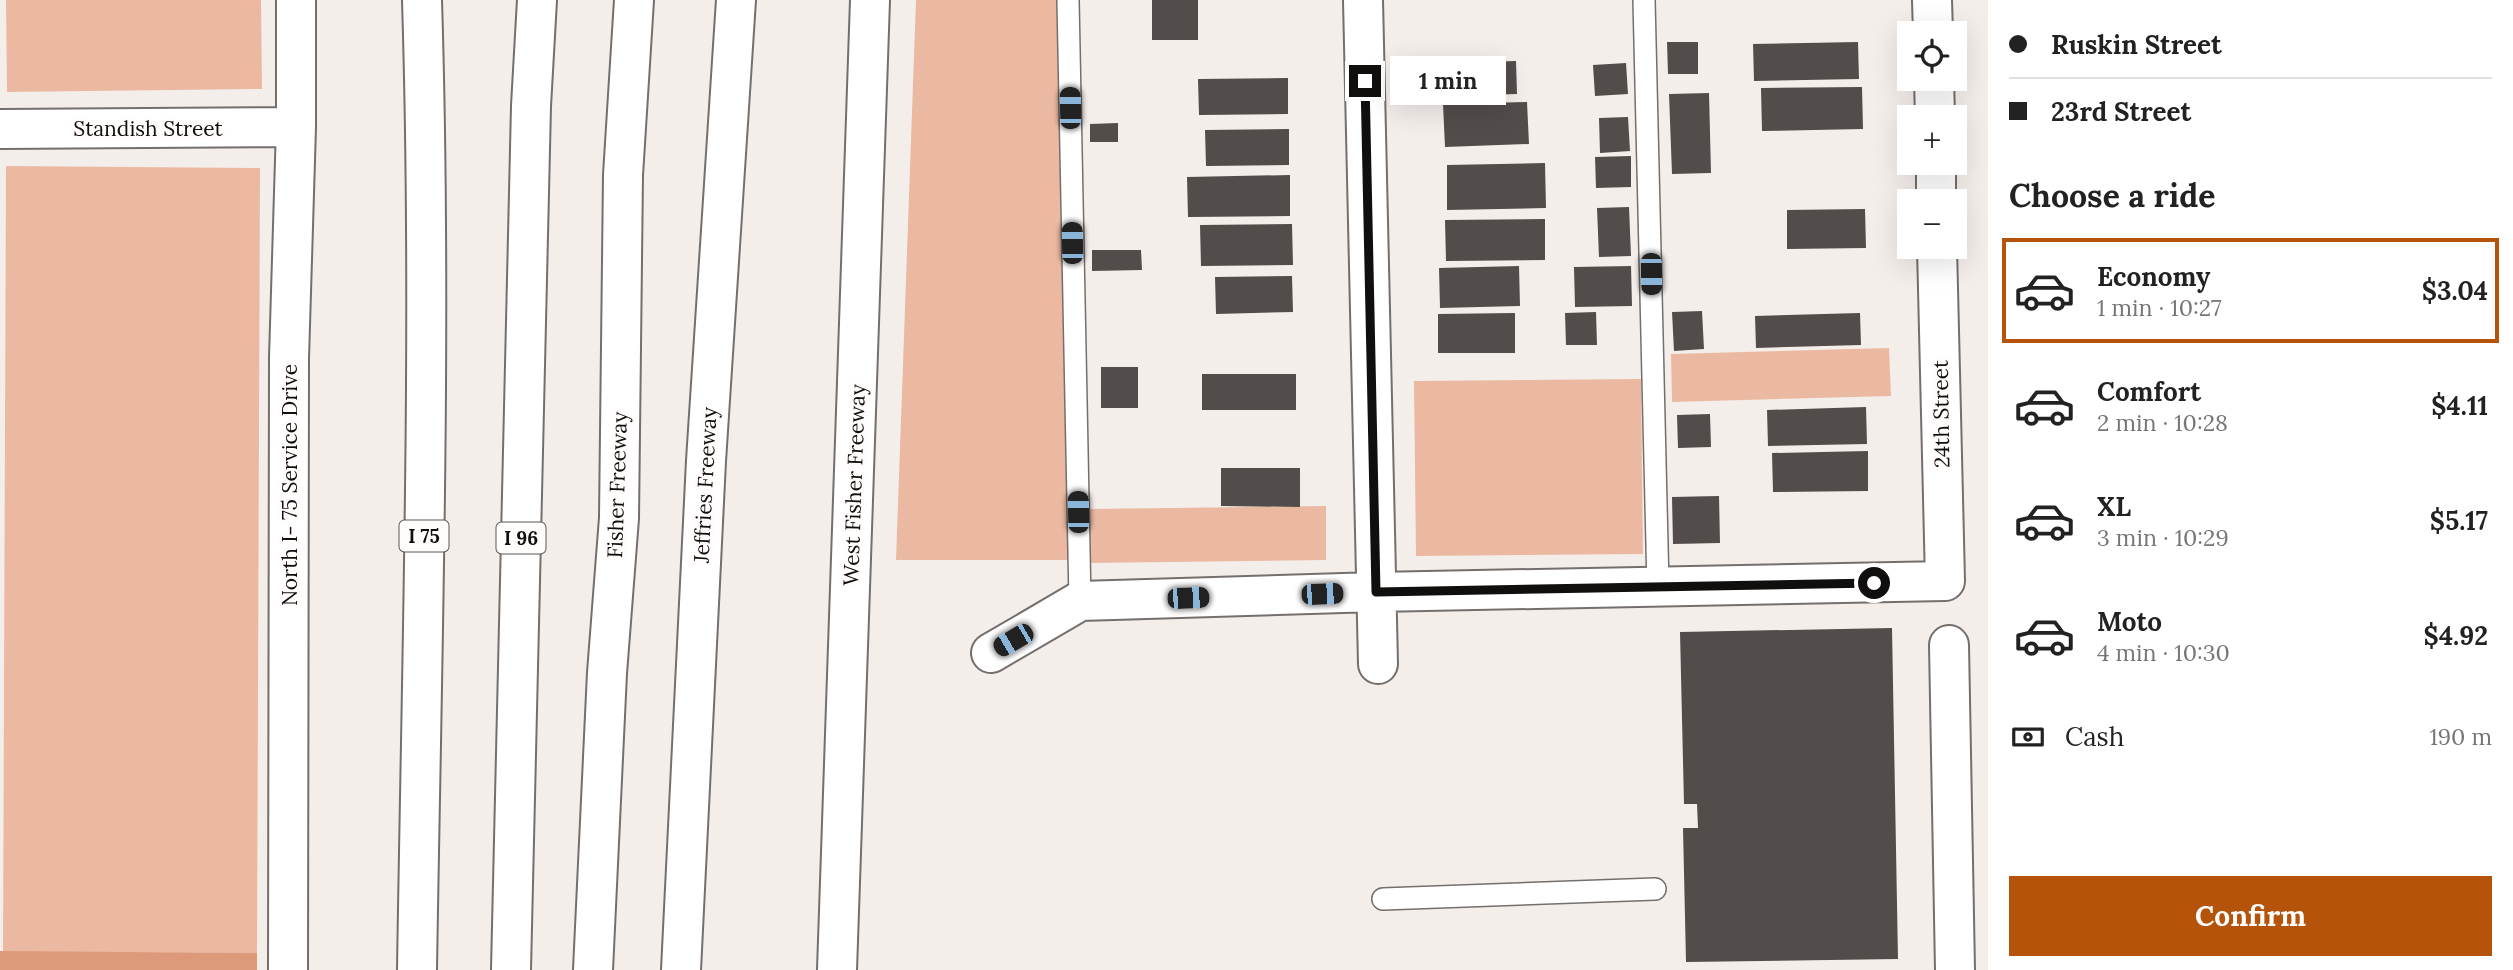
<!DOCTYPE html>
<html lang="en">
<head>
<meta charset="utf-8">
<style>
  :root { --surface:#fff; --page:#f2f2f2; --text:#222; --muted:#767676; --line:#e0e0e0; --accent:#b45309 }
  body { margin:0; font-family:Lora,serif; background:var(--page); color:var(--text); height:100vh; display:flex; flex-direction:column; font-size:26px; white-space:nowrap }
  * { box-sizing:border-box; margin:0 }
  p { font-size:23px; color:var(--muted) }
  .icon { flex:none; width:38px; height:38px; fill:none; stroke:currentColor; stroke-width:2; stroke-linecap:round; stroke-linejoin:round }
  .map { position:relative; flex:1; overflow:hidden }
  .side { display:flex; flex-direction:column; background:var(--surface); width:525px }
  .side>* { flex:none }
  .guide { display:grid; align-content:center; height:154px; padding:0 21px; background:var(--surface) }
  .tools { position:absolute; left:1897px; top:21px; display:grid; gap:14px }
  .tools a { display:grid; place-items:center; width:70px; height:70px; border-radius:0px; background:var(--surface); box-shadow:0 7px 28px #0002; font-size:35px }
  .end { position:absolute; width:32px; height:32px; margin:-16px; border:9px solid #110f0e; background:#fff; box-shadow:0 0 0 4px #fff }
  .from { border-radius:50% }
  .bubble { position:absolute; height:49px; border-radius:0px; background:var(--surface); box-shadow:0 7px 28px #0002; font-size:23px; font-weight:700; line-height:49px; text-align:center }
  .car { position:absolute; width:21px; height:42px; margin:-21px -10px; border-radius:9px; box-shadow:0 0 5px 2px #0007; background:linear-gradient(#222 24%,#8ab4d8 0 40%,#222 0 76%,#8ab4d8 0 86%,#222 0) }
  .guide b { display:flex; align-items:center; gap:24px; height:66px; font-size:26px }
  .guide b+b { border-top:2px solid var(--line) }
  .guide i { width:18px; height:18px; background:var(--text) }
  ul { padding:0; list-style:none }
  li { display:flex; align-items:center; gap:21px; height:105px; margin:0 14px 10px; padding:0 7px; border:4px solid transparent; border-radius:0px }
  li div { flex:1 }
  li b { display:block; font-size:26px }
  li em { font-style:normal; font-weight:700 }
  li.current { border-color:var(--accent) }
  li>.icon { width:63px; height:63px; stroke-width:1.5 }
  h2 { padding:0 21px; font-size:32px; line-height:84px }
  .pay { display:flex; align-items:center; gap:18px; height:77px; padding:0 21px; font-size:26px }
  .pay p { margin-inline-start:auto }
  .cta { display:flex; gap:14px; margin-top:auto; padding:14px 21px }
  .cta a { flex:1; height:80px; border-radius:0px; background:var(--accent); color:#fff; font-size:28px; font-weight:700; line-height:80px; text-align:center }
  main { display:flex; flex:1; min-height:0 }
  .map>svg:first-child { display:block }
</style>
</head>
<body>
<main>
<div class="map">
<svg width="1988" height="970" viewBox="0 0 1988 970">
  <rect width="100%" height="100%" fill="#f4eeeb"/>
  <!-- green -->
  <path fill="#ebb9a1" d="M6,0h255l1,89 -255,3z
    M916,0h141l12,560h-173z
    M6,166l254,2 -3,785 -254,-1z
    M1889,348l2,48 -219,6 -1,-48z
    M1641,379l2,175 -227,2 -2,-175z
    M1326,506v54l-238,3 -1,-54z"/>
  <!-- forest -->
  <path fill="#dc9a7a" d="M0,951l257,2v17h-257z"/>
  <!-- building -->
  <path fill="#524c4a" d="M1152,0h46v40h-46z
    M1667,42h31v32h-30z
    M1858,42l1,37 -105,2 -1,-37z
    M1516,61l1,33 -73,2 -1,-33z
    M1626,63l2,31 -33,2 -2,-31z
    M1288,78v36l-89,1 -1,-36z
    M1862,87l1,42 -101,2 -1,-43z
    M1709,93l2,80 -39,1 -3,-80z
    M1527,102l2,42 -84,3 -2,-43z
    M1628,117l2,34 -30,2 -1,-35z
    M1118,123v19h-28v-18z
    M1289,129v36l-83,1 -1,-36z
    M1631,156v31l-35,1 -1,-31z
    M1545,163l1,45 -99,2v-45z
    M1290,175v41l-102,1 -1,-40z
    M1629,207l2,49 -32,1 -2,-49z
    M1865,209l1,39 -79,1v-39z
    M1545,219v41l-99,1 -1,-41z
    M1292,224l1,41 -92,1 -1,-41z
    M1092,250h49l1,20 -50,1z
    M1519,266l1,40 -80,2 -1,-40z
    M1631,266l1,40 -57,1 -1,-40z
    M1292,276l1,36 -77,2 -1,-37z
    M1702,311l2,38 -30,2 -2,-39z
    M1596,312l1,33h-31l-1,-32z
    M1515,313v40h-77v-39z
    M1860,313l1,32 -105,3 -1,-32z
    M1101,367h37v41h-37z
    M1202,374h94v36h-94z
    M1866,407l1,37 -99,2 -1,-36z
    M1710,414l1,33 -33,1 -1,-33z
    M1868,451v40l-95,1 -1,-39z
    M1221,468h79v39l-79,-1z
    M1719,496l1,47 -47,1 -1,-47z
    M1892,628l6,331 -212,3 -3,-134h15l-1,-24h-13l-4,-172z"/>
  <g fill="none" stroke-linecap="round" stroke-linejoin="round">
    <defs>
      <path id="lane" d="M1068,0l12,601
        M1644,0l14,587
        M1383,899l272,-10"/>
      <path id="street" d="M1363,0l15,664
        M1932,0l1,33
        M1934,79l1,38
        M0,129l296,-2
        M1936,163v38
        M1949,645l6,325
        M991,653l89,-52 296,-9 569,-11 -8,-334
        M288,970l1,-612 7,-231v-127"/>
      <path id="secondary" d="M837,970l33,-970"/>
      <path id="highway" d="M417,970c5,-323 15,-647 5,-970
        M511,970l20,-864 6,-106
        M593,970l14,-297 12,-155 4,-343 11,-175
        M681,970l25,-509 30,-461"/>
    </defs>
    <!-- lane casing -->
    <use href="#lane" stroke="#746f6c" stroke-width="24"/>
    <!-- street casing -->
    <use href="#street" stroke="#746f6c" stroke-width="42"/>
    <!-- secondary casing -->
    <use href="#secondary" stroke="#746f6c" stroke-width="42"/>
    <!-- highway casing -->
    <use href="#highway" stroke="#746f6c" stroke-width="42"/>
    <!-- lane -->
    <use href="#lane" stroke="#fff" stroke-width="21"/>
    <!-- street -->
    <use href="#street" stroke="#fff" stroke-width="38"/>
    <!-- secondary -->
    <use href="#secondary" stroke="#fff" stroke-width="38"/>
    <!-- highway -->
    <use href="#highway" stroke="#fff" stroke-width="38"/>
  </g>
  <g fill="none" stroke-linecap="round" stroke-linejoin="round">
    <!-- route -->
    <path stroke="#110f0e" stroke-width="9" d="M1365,81l11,511 498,-9"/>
  </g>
  <g text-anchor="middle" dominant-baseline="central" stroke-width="7" stroke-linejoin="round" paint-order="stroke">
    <!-- shield labels -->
    <g fill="#fffcfb" stroke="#585655" stroke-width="2">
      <rect x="399.5" y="520.5" width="49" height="31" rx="5"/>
      <rect x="496.5" y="522.5" width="49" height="31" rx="5"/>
    </g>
    <g font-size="19" font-weight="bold" fill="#110f0e">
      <text x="424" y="536">I 75</text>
      <text x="521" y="538">I 96</text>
    </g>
    <!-- street labels -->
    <g font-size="21" fill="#110f0e" stroke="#fffcfb">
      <text x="148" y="128">Standish Street</text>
      <text transform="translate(1941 414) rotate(-91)">24th Street</text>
      <text transform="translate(289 485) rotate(-90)">North I- 75 Service Drive</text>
      <text transform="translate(617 485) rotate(-88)">Fisher Freeway</text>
      <text transform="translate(705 485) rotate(-87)">Jeffries Freeway</text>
      <text transform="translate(854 485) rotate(-88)">West Fisher Freeway</text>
    </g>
  </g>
</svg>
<div class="tools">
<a><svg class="icon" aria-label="locate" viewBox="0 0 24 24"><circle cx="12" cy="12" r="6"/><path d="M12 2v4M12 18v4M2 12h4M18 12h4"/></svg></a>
<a>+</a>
<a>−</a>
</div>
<i class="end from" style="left:1874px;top:583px"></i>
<i class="end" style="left:1365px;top:81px"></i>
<div class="bubble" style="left:1390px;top:56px;width:116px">1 min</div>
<i class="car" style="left:1070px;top:108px;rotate:359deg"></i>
<i class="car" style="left:1072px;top:243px;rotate:359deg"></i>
<i class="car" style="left:1651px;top:274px;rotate:179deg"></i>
<i class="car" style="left:1078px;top:512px;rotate:359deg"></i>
<i class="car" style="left:1322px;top:594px;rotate:88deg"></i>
<i class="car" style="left:1188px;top:598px;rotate:88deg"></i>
<i class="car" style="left:1013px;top:640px;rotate:240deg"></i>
</div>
<section class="side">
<div class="guide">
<b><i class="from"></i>Ruskin Street</b>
<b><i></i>23rd Street</b>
</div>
<h2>Choose a ride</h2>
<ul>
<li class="current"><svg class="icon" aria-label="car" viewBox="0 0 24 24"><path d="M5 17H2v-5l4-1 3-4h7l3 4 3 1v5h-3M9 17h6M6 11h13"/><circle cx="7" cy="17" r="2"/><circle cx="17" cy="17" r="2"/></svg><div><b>Economy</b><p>1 min · 10:27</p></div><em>$3.04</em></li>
<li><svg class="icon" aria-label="car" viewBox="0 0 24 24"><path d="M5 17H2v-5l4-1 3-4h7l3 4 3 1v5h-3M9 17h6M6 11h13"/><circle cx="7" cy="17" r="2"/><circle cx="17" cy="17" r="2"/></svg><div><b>Comfort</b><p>2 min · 10:28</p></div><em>$4.11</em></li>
<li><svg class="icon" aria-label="car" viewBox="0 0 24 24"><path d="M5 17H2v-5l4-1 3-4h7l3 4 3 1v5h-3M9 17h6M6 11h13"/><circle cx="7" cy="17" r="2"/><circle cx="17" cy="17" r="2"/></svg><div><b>XL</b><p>3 min · 10:29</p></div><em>$5.17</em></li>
<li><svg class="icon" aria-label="car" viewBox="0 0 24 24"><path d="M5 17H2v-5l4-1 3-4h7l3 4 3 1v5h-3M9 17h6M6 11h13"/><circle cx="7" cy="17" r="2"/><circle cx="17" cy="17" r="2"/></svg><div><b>Moto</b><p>4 min · 10:30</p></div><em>$4.92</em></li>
</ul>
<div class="pay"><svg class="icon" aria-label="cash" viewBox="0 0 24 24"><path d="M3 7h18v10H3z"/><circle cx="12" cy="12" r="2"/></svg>Cash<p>190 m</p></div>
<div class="cta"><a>Confirm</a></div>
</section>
</main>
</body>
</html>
